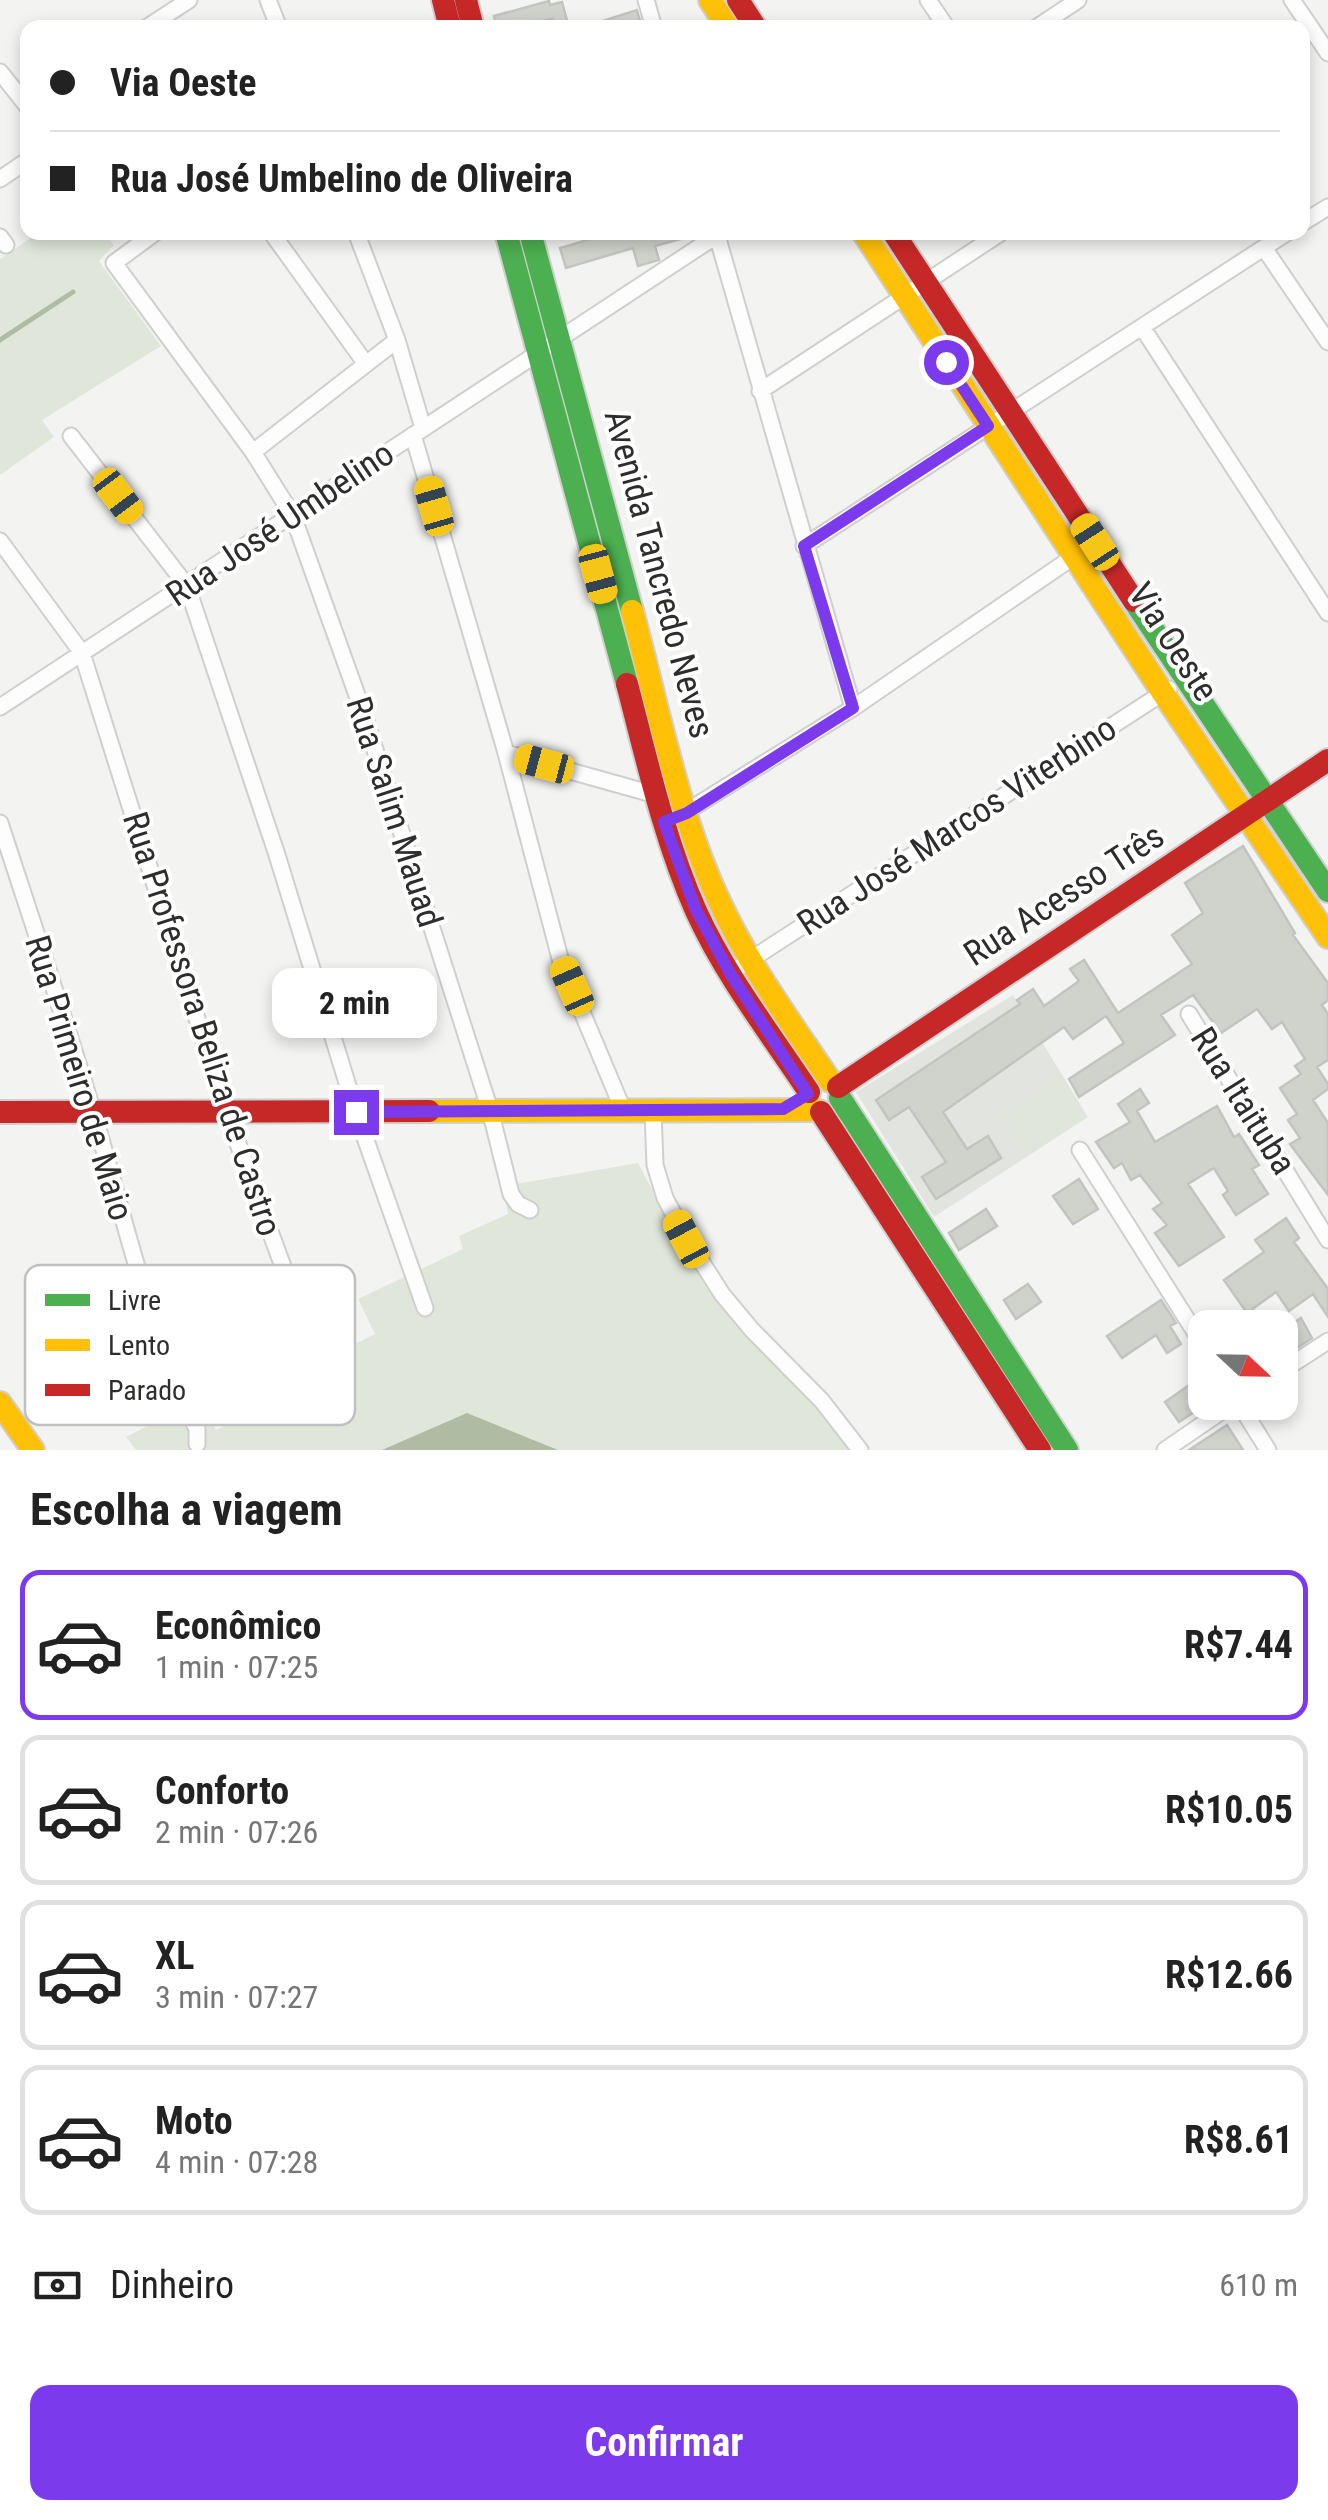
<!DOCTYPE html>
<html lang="pt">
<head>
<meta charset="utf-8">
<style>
  :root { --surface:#fff; --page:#f6f6f6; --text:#222; --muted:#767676; --line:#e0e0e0; --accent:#7c3aed }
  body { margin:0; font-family:"Roboto Condensed",sans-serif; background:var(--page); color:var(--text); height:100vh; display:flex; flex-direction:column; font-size:38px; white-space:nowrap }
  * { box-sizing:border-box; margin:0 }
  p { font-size:32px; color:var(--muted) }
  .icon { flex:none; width:55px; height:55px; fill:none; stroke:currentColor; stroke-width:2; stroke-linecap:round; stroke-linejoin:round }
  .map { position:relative; height:1450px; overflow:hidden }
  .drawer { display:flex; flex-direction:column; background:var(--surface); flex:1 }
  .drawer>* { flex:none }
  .banner { position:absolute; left:20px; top:20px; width:1290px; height:220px; border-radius:20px; box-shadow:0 5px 15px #0003; display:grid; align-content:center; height:220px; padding:0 30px; background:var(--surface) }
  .needle { width:65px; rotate:112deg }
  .controls { position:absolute; left:1188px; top:1310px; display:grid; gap:20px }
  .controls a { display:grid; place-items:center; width:110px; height:110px; border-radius:20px; background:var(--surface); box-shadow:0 5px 15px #0003; font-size:50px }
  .end { position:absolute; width:45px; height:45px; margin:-22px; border:12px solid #7c3aed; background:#fff; box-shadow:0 0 0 5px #fff }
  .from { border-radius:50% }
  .bubble { position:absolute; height:70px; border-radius:20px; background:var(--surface); box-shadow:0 5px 15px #0003; font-size:32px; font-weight:700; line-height:70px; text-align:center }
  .car { position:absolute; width:30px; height:60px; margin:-30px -15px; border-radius:12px; box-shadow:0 0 8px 2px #0007; background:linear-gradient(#f5c518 24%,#345 0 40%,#f5c518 0 76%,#345 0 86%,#f5c518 0) }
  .banner b { display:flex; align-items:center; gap:35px; height:95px; font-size:38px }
  .banner b+b { border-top:2px solid var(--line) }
  .banner i { width:25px; height:25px; background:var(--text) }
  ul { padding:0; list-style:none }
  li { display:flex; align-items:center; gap:30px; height:150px; margin:0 20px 15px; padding:0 10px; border:5px solid var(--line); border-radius:20px }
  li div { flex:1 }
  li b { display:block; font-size:38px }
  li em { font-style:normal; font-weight:700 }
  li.selected { border-color:var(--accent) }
  li>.icon { width:90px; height:90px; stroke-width:1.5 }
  h2 { padding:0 30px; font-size:45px; line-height:120px }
  .pay { display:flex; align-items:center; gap:25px; height:110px; padding:0 30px; font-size:38px }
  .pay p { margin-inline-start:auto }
  .primary-button { display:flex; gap:20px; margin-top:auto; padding:20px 30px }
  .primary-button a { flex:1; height:115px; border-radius:20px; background:var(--accent); color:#fff; font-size:40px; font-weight:700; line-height:115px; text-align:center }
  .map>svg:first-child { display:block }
</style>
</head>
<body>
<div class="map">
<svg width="1328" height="1450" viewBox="0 0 1328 1450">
  <rect width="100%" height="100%" fill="#f3f4f2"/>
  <!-- built -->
  <path fill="#e2e5df" d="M1013,995l75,122 -154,100 -78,-125z"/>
  <!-- green -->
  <path fill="#e0e7da" d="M38,233h67l9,12 -15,16 62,85 -119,74 12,17 -54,38v-216z
    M1060,1077l25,39 -58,38 -25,-39z
    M638,1163l47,89 56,69 75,78 36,51h-716l-10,-13 48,-25 2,3 27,-13 13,28 95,-45 -7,-16 71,-35 -17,-35 105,-50 -4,-13 49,-22 -5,-28z"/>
  <!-- water -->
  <path fill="#afbca3" d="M467,1413l91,37h-176z"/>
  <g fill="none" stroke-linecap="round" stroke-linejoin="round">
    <!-- stream -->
    <path stroke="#afbca3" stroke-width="5" d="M0,340l73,-48"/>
  </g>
  <!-- building -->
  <path fill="#cfd3cb" stroke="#c3c4c2" stroke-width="2.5" d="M549,1l1,4 12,-3 7,26h-13l-3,-10 -34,10h-22l-3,-12z
    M637,10l4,15 -51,3v-3z
    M614,232h76l1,4 -36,10 4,14 -21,6 -5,-18 -67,20 -6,-20z
    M1243,846l52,87 -2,2 35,48v17l-6,5 6,9v46l-11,7 11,17v5l-15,11 15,23v72l-38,-51 10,-6 -12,-18 9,-6 -17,-26 21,-14 -6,-8 10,-7 -23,-37 -10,7 -15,-20 -36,24 -28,-38 -32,20 14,20 -96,62 -10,-18 55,-36 -18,-27 -33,23 -9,-12 -121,85 24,37 21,-13 13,22 -65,41 -14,-22 24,-15 -37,-55 -20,13 -13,-20 144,-96 -3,-4 16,-11 11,17 35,-25 -9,-12 14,-9 34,53 74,-49 -20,-29 31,-22 -18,-30z
    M1140,1089l9,14 -12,8 18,31 62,-36 17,31 5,-3 20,31 -7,4 16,25 -32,21 -13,-20 5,-4 -14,-23 -26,16 36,53 -45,29 -24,-33 12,-8 -14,-16 9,-6 -22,-28 -9,5 -9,-17 -8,5 -18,-26 34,-20 -12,-18z
    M1079,1179l19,30 -25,15 -20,-28z
    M986,1209l11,17 -38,24 -10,-17z
    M1286,1218l13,20 -5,4 34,47v28l-15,-23 -24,17 -13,-19 -29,21 -23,-33 40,-28 -9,-12z
    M1028,1284l13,18 -25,17 -12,-19z
    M1161,1300l15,23 -6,3 11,18 -14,9 -11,-18 -34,23 -15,-22z
    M1301,1318l11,20 -32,21v-28z
    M1192,1383l14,21 -27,18 -14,-20z
    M1227,1425l16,25h-54z"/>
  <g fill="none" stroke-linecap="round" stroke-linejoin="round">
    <defs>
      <path id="street" d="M268,0l11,28
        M646,0l8,28
        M928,0l19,28
        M1292,0l36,53
        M146,28l43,-28
        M1036,28l42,-28
        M0,72l28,35
        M0,179l28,-19
        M1302,223l26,-16
        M156,232l-42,31 139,189 40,64 70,196 127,398 21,84 7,10 12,6
        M271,232l95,132
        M356,232l41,108 26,88
        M716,232l137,476
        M0,237l6,8
        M1264,248l64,94
        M1142,327l186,286
        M760,391l242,-159
        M413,435l93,318 55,209 63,150
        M71,436l116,150 90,269 79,257 69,196
        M253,452l144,-112
        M0,541l82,112 144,458 96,262 16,14
        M804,546l484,-314
        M0,707l722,-475
        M506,753l150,42
        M681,815l172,-107 226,-155
        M0,823c31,95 63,190 92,286 33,108 55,218 105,320v15
        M730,973l439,-284
        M1189,1014l139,226
        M653,1111l2,54 10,33 22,41 35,55 30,36 70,71 38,49
        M1080,1150l125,198
        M1280,1372l48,-31
        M1238,1402l30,48
        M1165,1450l70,-48"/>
      <path id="fast" d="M506,232l121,452
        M530,232l102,379
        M1134,601l194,290
        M840,1098l227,352"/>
      <path id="slow" d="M710,0l18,28
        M863,232l300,461 165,244
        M632,611c26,95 46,205 89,294 29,62 71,119 109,176
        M429,1111l387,-1
        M0,1403l33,47"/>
      <path id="jam" d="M443,0l7,28
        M466,0l7,28
        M738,0l18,28
        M893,232l241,369
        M627,684c20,76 37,155 69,227 29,64 74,122 113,181
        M838,1087l490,-327
        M0,1112l429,-1
        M821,1112l219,338"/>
    </defs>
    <!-- street casing -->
    <use href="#street" stroke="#cfd0ce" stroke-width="19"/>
    <!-- fast casing -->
    <use href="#fast" stroke="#cfd0ce" stroke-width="26"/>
    <!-- slow casing -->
    <use href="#slow" stroke="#cfd0ce" stroke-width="26"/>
    <!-- jam casing -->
    <use href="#jam" stroke="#cfd0ce" stroke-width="26"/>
    <!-- street -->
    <use href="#street" stroke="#fdfdfd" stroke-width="15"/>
    <!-- fast -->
    <use href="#fast" stroke="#4caf50" stroke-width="22"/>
    <!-- slow -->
    <use href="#slow" stroke="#ffc107" stroke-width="22"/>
    <!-- jam -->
    <use href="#jam" stroke="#c62828" stroke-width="22"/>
  </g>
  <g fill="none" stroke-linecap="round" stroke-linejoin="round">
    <!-- route -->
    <path stroke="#7c3aed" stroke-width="12" d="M356,1112l427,-3 25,-15 -78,-121 -34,-63 -32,-88 23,-9 166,-105 -49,-162 184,-120 -42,-64"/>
  </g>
  <g text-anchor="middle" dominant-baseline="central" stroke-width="8" stroke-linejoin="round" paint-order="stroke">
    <!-- street labels -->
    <g font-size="35" fill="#2d2e2c" stroke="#fff">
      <text transform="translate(280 524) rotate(-34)">Rua José Umbelino</text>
      <text transform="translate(659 574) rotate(75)">Avenida Tancredo Neves</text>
      <text transform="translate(1173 642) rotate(57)">Via Oeste</text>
      <text transform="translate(394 812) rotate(72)">Rua Salim Mauad</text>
      <text transform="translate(957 826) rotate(-33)">Rua José Marcos Viterbino</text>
      <text transform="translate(1064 895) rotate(-33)">Rua Acesso Três</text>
      <text transform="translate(202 1024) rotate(72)">Rua Professora Beliza de Castro</text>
      <text transform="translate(79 1078) rotate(73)">Rua Primeiro de Maio</text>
      <text transform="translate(1243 1101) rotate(58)">Rua Itaituba</text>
    </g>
  </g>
  <!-- legend -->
  <rect x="25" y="1265" width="330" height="160" rx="15" fill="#fff" stroke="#c0c0c0" stroke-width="2.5"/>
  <rect x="45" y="1294" width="45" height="12" fill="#4caf50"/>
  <rect x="45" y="1339" width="45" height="12" fill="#ffc107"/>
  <rect x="45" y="1384" width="45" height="12" fill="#c62828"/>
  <g font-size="28" fill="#2d2e2c">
    <text x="108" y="1310">Livre</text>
    <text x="108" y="1355">Lento</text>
    <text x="108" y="1400">Parado</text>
  </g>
</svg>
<div class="controls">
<a><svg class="needle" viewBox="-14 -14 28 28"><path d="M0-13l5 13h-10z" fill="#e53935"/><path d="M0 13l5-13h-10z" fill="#767676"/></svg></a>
</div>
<i class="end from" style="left:946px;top:362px"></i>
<i class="end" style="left:356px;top:1112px"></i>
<div class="bubble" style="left:272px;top:968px;width:165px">2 min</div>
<i class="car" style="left:118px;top:496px;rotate:143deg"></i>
<i class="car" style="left:434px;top:506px;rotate:344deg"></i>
<i class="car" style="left:1095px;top:542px;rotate:327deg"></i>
<i class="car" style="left:598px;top:574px;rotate:165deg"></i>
<i class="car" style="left:544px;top:764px;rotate:285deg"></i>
<i class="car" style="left:572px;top:986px;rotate:336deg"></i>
<i class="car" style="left:686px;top:1239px;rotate:332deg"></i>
<div class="banner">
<b><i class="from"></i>Via Oeste</b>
<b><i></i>Rua José Umbelino de Oliveira</b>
</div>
</div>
<section class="drawer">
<h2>Escolha a viagem</h2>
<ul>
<li class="selected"><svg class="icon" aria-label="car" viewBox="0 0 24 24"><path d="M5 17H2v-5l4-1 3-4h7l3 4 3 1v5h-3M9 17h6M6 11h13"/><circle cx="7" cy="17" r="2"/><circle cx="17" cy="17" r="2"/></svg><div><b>Econômico</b><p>1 min · 07:25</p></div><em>R$7.44</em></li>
<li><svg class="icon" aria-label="car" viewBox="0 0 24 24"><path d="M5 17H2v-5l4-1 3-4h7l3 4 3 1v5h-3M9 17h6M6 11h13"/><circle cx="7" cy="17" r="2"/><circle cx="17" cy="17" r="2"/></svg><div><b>Conforto</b><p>2 min · 07:26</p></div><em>R$10.05</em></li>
<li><svg class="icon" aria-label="car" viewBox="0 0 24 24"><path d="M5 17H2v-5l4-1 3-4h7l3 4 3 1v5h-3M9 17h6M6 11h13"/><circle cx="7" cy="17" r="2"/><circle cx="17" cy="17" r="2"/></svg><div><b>XL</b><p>3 min · 07:27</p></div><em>R$12.66</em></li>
<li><svg class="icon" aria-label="car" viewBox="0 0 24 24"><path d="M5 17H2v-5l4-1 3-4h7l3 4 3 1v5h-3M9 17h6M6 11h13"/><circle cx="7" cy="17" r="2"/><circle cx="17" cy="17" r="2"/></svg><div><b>Moto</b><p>4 min · 07:28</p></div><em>R$8.61</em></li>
</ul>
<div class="pay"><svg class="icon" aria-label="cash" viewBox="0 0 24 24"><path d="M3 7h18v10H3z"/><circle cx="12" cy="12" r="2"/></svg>Dinheiro<p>610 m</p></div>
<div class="primary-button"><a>Confirmar</a></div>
</section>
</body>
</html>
